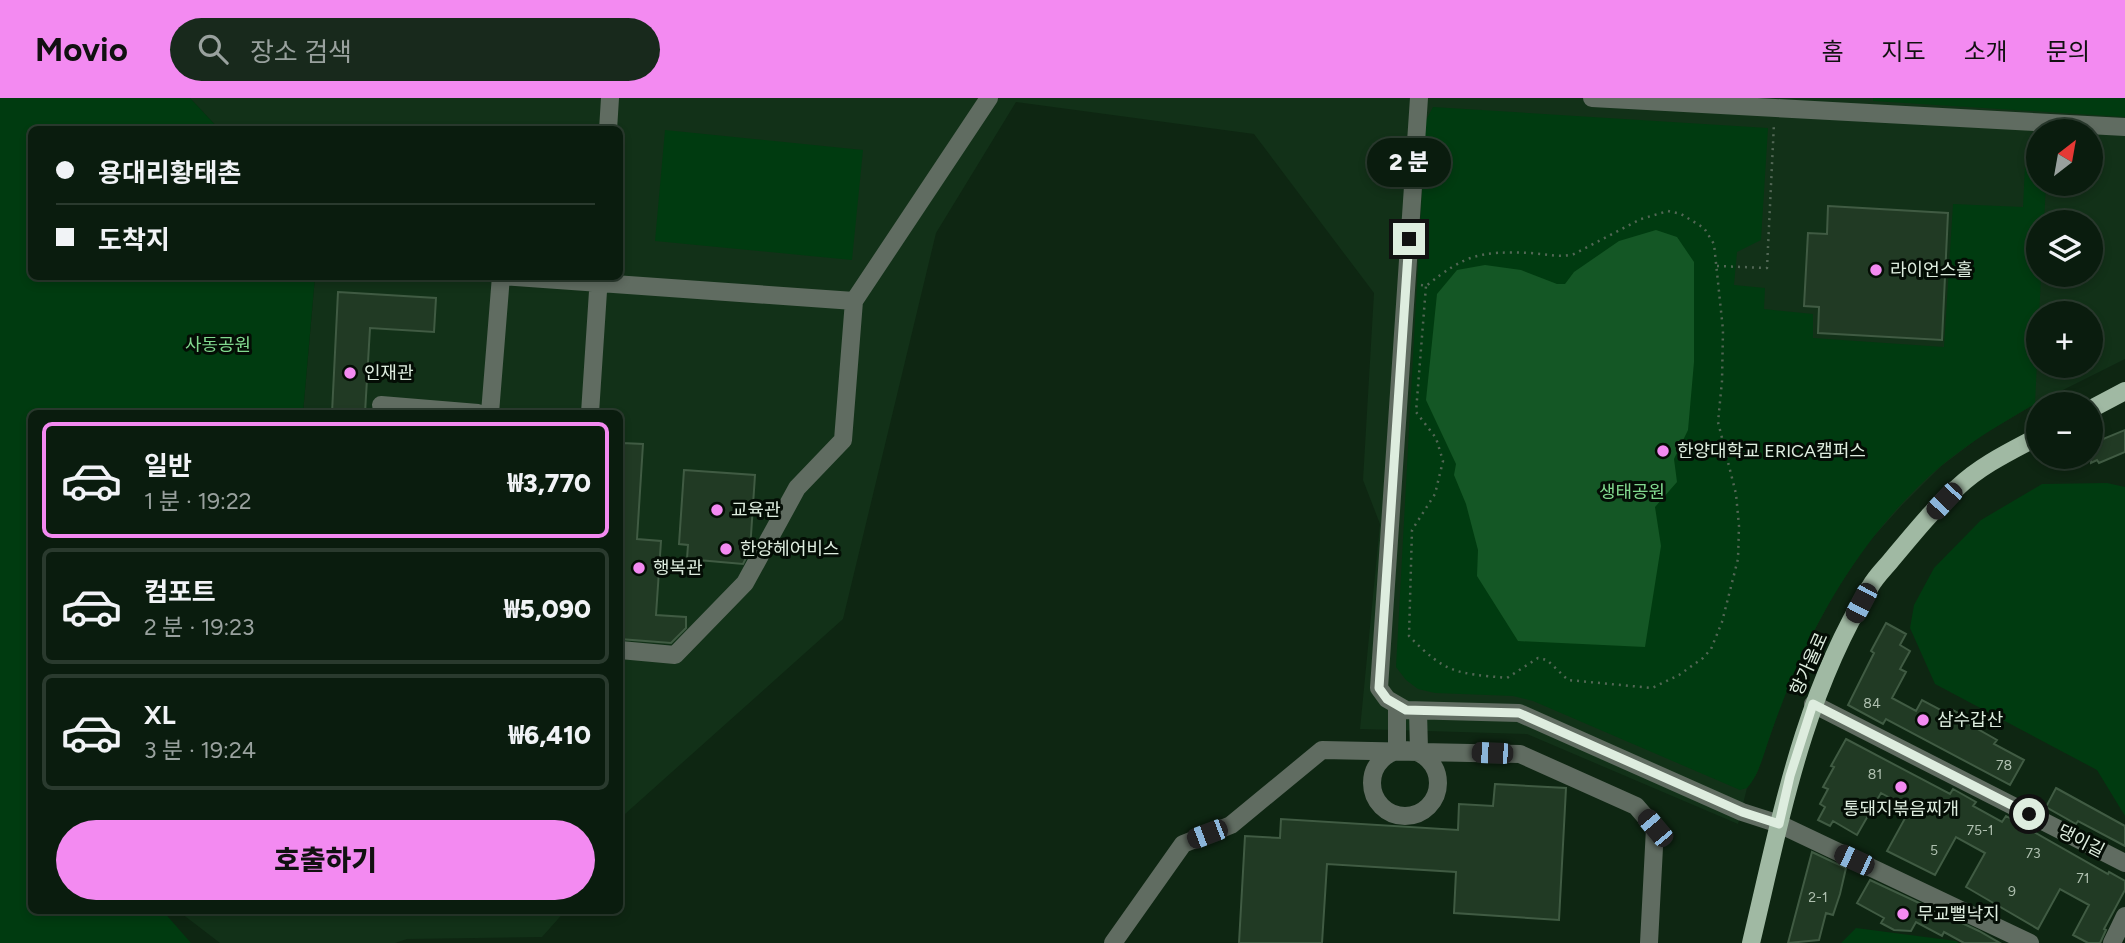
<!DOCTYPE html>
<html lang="ko">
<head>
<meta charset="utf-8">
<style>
  :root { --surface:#0a1c0e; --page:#18291c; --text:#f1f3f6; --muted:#99a19e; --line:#2a3a2e; --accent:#f38af1 }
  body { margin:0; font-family:Figtree,"Noto Sans KR",sans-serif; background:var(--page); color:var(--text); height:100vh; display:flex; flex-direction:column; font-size:26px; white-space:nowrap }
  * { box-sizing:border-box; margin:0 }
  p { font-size:23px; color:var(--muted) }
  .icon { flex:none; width:38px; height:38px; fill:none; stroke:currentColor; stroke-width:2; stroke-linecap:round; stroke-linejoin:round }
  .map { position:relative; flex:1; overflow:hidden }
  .drawer { position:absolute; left:28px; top:312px; width:595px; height:504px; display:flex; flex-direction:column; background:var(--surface); border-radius:10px; box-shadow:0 4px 10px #0003,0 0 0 2px var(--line) }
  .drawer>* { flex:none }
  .hud { position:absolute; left:28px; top:28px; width:595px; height:154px; border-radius:10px; box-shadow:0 4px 10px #0003,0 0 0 2px var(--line); display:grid; align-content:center; height:154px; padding:0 28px; background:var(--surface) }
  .needle { width:46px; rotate:31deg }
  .buttons { position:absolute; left:2026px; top:21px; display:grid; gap:14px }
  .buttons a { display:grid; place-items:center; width:77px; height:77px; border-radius:50%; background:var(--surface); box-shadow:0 4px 10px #0003,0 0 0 2px var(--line); font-size:35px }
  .end { position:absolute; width:32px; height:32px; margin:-16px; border:9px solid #deeddf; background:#111; box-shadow:0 0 0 4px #111 }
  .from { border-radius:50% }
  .bubble { position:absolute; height:49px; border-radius:24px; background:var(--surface); box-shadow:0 4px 10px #0003,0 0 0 2px var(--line); font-size:23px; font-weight:800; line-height:49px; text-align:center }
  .car { position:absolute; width:21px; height:42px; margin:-21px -10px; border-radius:9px; box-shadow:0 0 5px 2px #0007; background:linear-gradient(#222 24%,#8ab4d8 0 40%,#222 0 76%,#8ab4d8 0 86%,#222 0) }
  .hud b { display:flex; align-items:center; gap:24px; height:66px; font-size:26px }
  .hud b+b { border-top:2px solid var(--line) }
  .hud i { width:18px; height:18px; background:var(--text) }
  ul { padding:12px 0 0; list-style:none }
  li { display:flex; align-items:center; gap:21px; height:116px; margin:0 14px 10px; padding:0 14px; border:4px solid var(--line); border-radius:10px }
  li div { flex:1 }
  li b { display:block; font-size:26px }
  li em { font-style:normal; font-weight:800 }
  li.current { border-color:var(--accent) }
  li>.icon { width:63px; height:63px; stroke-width:1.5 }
  .action { display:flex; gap:14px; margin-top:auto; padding:14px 28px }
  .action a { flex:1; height:80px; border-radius:42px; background:var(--accent); color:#111; font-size:28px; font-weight:800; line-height:80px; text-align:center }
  header { display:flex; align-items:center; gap:42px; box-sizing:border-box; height:98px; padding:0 35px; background:var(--accent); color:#111 }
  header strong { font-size:33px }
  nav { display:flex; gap:38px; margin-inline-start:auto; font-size:24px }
  .search { width:490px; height:63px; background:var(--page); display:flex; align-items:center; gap:18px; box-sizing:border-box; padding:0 24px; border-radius:38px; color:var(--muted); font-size:26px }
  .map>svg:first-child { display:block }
</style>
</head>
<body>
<header>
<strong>Movio</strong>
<div class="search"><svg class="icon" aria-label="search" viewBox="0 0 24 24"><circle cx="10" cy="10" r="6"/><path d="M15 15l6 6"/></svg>장소 검색</div>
<nav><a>홈</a><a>지도</a><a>소개</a><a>문의</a></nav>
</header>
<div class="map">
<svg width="2125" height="845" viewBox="0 0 2125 845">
  <rect width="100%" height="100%" fill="#0e2612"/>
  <!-- built -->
  <path fill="#123118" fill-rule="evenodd" d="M190,0h1935v261l-90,45 -53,31 -42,32 -37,37 -36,40 -32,48 -28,52 -22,49 -28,80 -10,15 -9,36 -211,-90 -167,-5 20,-205 -17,-44 11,-187 -120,-159 -238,-32 -80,131 -93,386 -218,195 -5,10v-411h-317l12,-136 305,-1v-146l-401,-1zM2039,33h52v53h-52zM2039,124h52v53h-52zM2039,215h52v53h-52z
    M177,812h389l-24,27 -135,2 -12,4h-175z"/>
  <!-- green -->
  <path fill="#003b10" d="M0,0h190l29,31 -187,1v146l283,1 -12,136h-271v497h130l29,33h-191z
    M1873,0h252v19l-252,-16z
    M1433,9l335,21 -7,112 -24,12 -3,33 31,3 -1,21 49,5v24l131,9 9,-143 70,3 3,-61 13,1v37h7l-2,38h-5v53h2l-6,129c-33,19 -65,38 -94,62 -64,54 -112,128 -145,203 -10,23 -19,47 -27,70 -6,17 -10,36 -22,49l-7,2 -207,-89 -20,-5 -78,-3 -17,-4 -12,-9 -10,-13 30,-547z
    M665,32l198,20 -11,110 -197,-19z
    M2107,385l18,4v329l-28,-46 -162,-86 -25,-56 4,-23 20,-37 47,-48 61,-36z
    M1856,830l100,13 3,2h-118z"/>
  <!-- water -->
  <path fill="#145725" d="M1656,132l21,7 17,25v100l-6,68 -14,29 3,23 -22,25 6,39 -16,101 -127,-6 -41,-65 1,-26 -12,-46 -12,-29 2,-11 -30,-64 11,-106 20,-24 28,-5 36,5 36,14h8l9,-12 45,-31z"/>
  <!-- building -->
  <path fill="#213a24" stroke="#405b43" stroke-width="2" d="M1828,108l120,7 -6,127 -124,-7 1,-26 -15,-1 4,-73 19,1z
    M338,194l98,6 -2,34 -64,-4 -5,85h-33z
    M2125,332v22l-26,11 -2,-3 -6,3v-19z
    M622,345l21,1 -6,95 24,2 -5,74 30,2v11l-15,15 -51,-4v-188h2z
    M684,372l71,5 -5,75 -7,14 -56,-5 1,-14 -9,-1z
    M1886,525l20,11 -6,11 10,6 -10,18 6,3 -14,26 24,13 6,-11 26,14 3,-5 20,11 -2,4 28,16 -3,4 30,16 -14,25 -124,-66 -3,5 -35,-19 26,-52 -3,-2z
    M1846,641l104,55 3,-5 23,13 -3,4 29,16 4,-6 102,58 1,-2 16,9v9l-21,39 2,1 -6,13h-12l-15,-8 16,-30 -29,-16 -22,40 -72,-42 19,-34 -29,-16 -21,38 -48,-24 22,-40 -2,-1 1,-2 -27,-15 -24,42 -24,-14 -3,5 -12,-6 7,-13 -5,-3 8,-15 -5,-2 11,-20 -3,-1z
    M1495,686l71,4 -7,132 -105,-7 2,-41 -129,-8 -5,79h-83l6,-107 35,2 1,-19 177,11 1,-26 34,2z
    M2056,690l69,38v20l-47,-25 -2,3 -30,-17z
    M1812,754l34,16 -6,26 -7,21 -7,-2 -7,27 -31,3z
    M1870,782l109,51 21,12h-36l-20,-11 -2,4 -26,-14 -5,9 -17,-1 -13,-7 3,-5 -27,-15z"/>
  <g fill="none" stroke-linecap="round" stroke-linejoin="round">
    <!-- path -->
    <path stroke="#526755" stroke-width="2.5" stroke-dasharray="2 5" stroke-linecap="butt" d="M1717,168l50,2 7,-145
      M1421,187l5,1c40,-32 54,-35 105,-33 15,1 29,5 43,1l67,-35 27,-8 13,3 23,14 10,16 9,86 -1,51 -4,41 18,72 3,32 -1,33 -16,63 -11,27 -8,9 -24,17 -27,13 -84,-8 -21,-20 -9,-2 -31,20c-51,-5 -61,-4 -98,-42l3,-106 23,-36 8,-33 -7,-23 -20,-26 10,-126"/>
    <!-- minor -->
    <path stroke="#606c61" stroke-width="18" d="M1419,0l-40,590 8,11 19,11 113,3 223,99 37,12 251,119
      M1592,0l533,29
      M608,32l2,-32
      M501,178l353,25
      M381,307l97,8
      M490,315l11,-137
      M590,315l9,-137
      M620,552l55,5 70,-72 52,-95 46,-48 11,-139 135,-203
      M1813,606l312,159
      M1418,613l1,39
      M1397,652v-45
      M1372 685a33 33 0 1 1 66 0a33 33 0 1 1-66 0Z
      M1113,845l70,-99 48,-19 91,-75 198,4 116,52 19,22 -6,115
      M2112,845l13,-27"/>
    <!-- major -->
    <path stroke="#a0b9a3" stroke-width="18" d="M2091,311l34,-18
      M1751,845c30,-125 51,-245 119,-356 6,-11 16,-20 23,-29 21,-25 41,-50 65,-71 23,-22 53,-36 81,-51"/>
  </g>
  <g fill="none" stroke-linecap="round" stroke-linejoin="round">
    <!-- route -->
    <path stroke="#deeddf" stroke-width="9" d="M1409,141l-30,449 8,11 19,11 113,3 223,99 37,12 11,-48 23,-72 216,110"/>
  </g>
  <!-- markers -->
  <g fill="#f38af1" stroke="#040d05" stroke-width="2.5">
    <circle cx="1876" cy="172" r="7"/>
    <circle cx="350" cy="275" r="7"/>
    <circle cx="1663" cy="353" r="7"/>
    <circle cx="717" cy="412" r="7"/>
    <circle cx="726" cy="451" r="7"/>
    <circle cx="639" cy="470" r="7"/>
    <circle cx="1923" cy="622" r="7"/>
    <circle cx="1901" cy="689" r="7"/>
    <circle cx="1903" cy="816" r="7"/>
  </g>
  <g text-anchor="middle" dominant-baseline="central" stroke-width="6" stroke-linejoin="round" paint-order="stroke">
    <!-- number labels -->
    <g font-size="14" fill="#afc0b0">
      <text x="1872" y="605">84</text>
      <text x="2004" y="667">78</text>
      <text x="1875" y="676">81</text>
      <text x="1980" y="732">75-1</text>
      <text x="1934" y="752">5</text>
      <text x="2033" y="755">73</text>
      <text x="2083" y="780">71</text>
      <text x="2012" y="793">9</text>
      <text x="1818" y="799">2-1</text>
    </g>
    <!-- poi labels -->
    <g font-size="18" fill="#deeddf" stroke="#040d05" text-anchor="start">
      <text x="1890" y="172">라이언스홀</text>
      <text x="364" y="275">인재관</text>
      <text x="1677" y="353">한양대학교 ERICA캠퍼스</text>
      <text x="731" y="412">교육관</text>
      <text x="740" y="451">한양헤어비스</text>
      <text x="653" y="470">행복관</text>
      <text x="1937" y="622">삼수갑산</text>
      <text x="1901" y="711" text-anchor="middle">통돼지볶음찌개</text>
      <text x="1917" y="816">무교뻘낙지</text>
    </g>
    <!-- park labels -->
    <g font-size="18" fill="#82d98f" stroke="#040d05">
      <text x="218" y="247">사동공원</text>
      <text x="1632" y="394">생태공원</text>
    </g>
    <!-- street labels -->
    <g font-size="18" fill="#deeddf" stroke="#040d05">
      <text transform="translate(1809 566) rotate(-66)">항가울로</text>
      <text transform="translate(2081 743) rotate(27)">댕이길</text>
    </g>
  </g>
</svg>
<div class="buttons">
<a><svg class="needle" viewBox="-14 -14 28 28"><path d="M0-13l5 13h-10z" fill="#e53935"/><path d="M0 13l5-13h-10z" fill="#99a19e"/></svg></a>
<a><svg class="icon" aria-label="layers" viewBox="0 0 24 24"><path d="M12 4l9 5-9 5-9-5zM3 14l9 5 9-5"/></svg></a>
<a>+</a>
<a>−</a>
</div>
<i class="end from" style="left:2029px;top:716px"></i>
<i class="end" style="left:1409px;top:141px"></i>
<div class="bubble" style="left:1367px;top:40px;width:84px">2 분</div>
<i class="car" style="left:1944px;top:403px;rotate:223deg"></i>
<i class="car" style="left:1861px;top:505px;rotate:208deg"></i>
<i class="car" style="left:1492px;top:655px;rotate:272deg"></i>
<i class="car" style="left:1655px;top:730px;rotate:320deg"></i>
<i class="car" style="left:1207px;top:736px;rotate:249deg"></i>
<i class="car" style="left:1854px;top:762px;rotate:295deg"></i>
<div class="hud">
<b><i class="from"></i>용대리황태촌</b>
<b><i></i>도착지</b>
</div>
<section class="drawer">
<ul>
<li class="current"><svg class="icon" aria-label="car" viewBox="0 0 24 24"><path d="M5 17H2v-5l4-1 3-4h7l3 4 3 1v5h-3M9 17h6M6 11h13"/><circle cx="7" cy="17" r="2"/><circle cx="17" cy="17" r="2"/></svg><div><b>일반</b><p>1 분 · 19:22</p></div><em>₩3,770</em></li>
<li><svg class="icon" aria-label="car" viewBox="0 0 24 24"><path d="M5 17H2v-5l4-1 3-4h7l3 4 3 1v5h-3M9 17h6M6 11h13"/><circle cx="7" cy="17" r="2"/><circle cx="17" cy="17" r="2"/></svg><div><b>컴포트</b><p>2 분 · 19:23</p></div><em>₩5,090</em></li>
<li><svg class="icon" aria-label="car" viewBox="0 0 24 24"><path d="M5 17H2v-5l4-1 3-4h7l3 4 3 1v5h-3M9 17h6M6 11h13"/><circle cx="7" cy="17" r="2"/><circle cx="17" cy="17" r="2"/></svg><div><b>XL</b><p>3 분 · 19:24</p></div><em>₩6,410</em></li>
</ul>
<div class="action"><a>호출하기</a></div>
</section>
</div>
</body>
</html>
